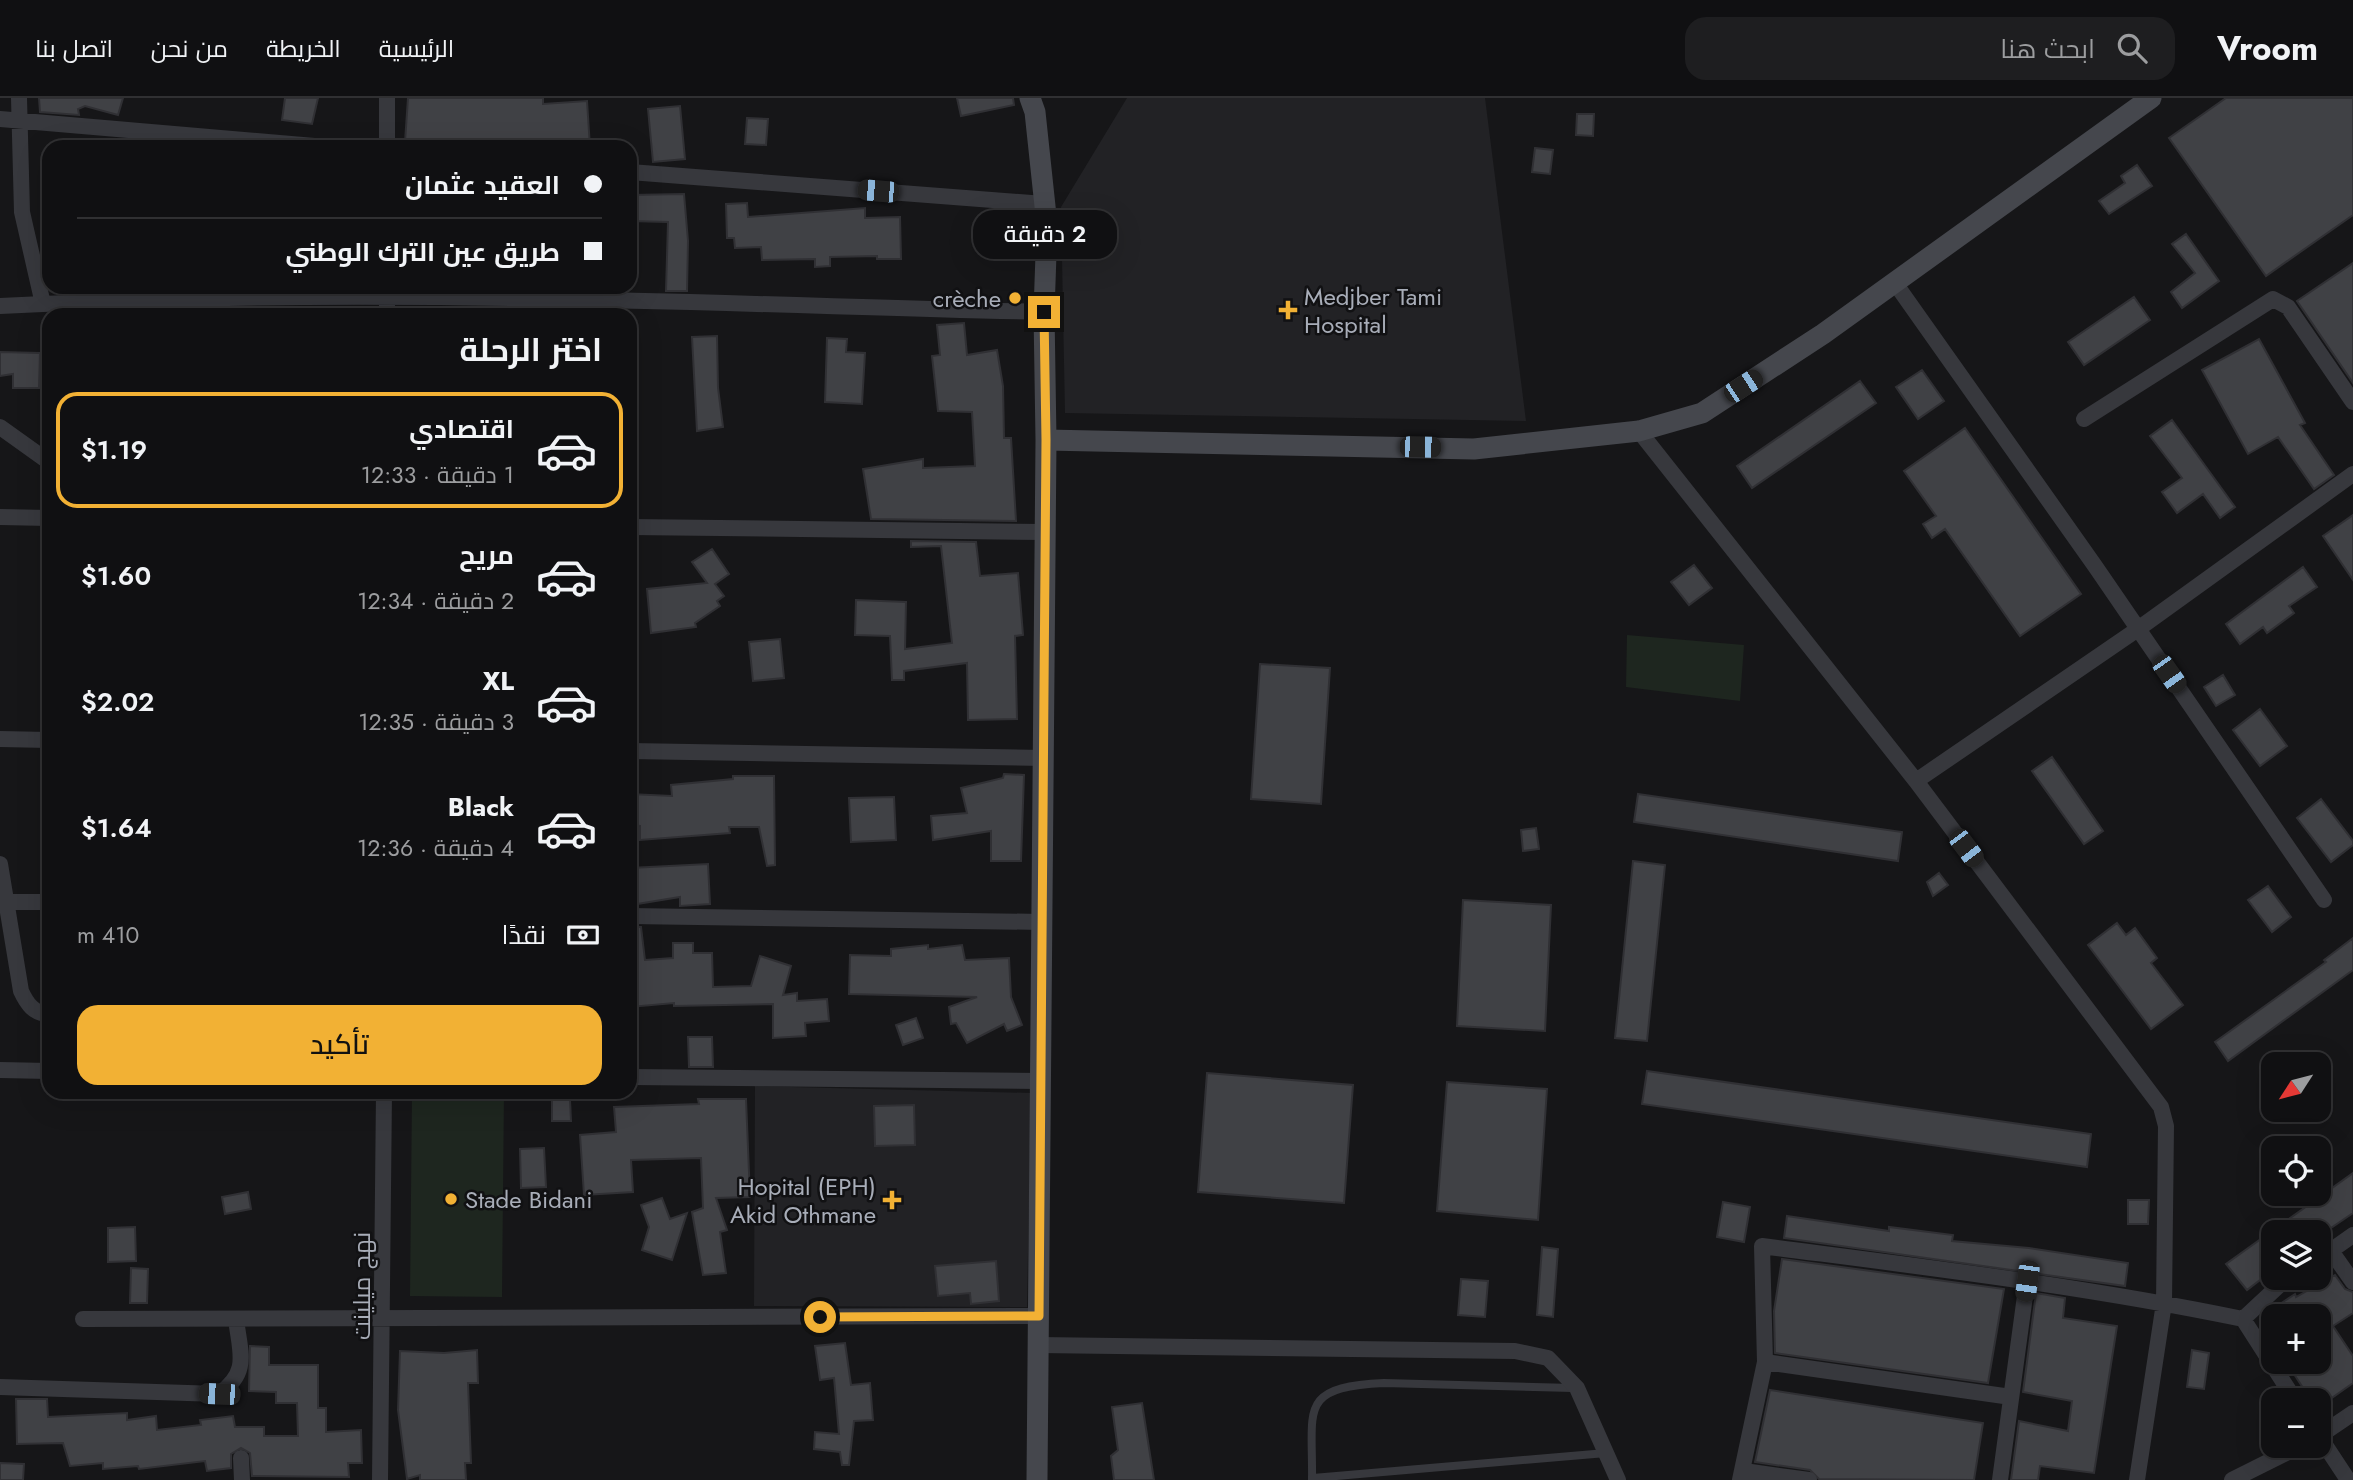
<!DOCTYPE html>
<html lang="ar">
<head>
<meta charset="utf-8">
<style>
  :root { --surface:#101012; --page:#1e1e20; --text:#f1f3f6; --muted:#9c9d9f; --line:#303032; --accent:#f2b134 }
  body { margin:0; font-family:Jost,Cairo,sans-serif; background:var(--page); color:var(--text); direction:rtl; height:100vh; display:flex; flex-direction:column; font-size:26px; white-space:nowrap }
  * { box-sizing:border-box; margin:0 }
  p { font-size:23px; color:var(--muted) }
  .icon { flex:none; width:38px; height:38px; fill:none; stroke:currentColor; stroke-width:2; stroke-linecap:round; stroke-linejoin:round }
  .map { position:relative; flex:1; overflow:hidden; direction:ltr }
  .details { position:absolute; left:42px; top:210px; width:595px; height:791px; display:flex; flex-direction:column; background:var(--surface); border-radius:21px; box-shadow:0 7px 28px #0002,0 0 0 2px var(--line); direction:rtl }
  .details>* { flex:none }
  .banner { position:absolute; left:42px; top:42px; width:595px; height:154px; border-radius:21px; box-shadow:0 7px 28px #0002,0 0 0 2px var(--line); direction:rtl; display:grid; align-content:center; height:154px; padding:0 35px; background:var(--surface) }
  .needle { width:46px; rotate:234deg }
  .controls { position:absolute; left:2261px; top:954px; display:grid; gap:14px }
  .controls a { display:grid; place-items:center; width:70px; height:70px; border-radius:14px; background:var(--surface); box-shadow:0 7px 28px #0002,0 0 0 2px var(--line); font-size:35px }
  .end { position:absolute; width:32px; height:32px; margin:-16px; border:9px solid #f2b134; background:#111; box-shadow:0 0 0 4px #111 }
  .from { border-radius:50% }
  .bubble { position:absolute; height:49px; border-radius:21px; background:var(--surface); box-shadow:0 7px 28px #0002,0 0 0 2px var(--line); font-size:23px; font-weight:600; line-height:49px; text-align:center; direction:rtl }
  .car { position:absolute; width:21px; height:42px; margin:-21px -10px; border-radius:9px; box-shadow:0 0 5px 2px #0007; background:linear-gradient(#222 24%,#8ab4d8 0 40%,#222 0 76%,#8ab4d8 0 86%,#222 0) }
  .banner b { display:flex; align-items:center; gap:24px; height:66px; font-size:26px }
  .banner b+b { border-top:2px solid var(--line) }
  .banner i { width:18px; height:18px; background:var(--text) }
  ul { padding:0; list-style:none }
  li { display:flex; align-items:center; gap:21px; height:116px; margin:0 14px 10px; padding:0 21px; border:4px solid transparent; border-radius:21px }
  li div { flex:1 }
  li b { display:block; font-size:26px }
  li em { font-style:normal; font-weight:600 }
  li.current { border-color:var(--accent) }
  li>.icon { width:63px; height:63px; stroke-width:1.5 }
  h2 { padding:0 35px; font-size:32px; line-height:84px }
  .pay { display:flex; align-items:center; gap:18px; height:77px; padding:0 35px; font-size:26px }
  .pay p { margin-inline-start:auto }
  .primary-button { display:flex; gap:14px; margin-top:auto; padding:14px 35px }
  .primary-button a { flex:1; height:80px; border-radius:21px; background:var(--accent); color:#111; font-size:28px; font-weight:600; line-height:80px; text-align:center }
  header { display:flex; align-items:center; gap:42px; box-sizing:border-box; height:98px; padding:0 35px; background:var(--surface); border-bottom:2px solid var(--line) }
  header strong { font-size:33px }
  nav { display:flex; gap:38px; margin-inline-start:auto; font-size:24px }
  .search { width:490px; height:63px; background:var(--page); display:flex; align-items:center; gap:18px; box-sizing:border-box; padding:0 24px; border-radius:21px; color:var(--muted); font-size:26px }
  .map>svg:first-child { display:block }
</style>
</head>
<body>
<header>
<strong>Vroom</strong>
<div class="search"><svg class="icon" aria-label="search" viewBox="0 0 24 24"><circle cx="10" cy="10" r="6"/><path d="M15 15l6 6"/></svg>ابحث هنا</div>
<nav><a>الرئيسية</a><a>الخريطة</a><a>من نحن</a><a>اتصل بنا</a></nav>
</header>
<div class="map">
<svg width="2353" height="1382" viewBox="0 0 2353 1382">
  <rect width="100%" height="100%" fill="#161618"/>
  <!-- built -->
  <path fill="#222225" d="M1127,0h358l41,323 -461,-8 -4,-206z
    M755,988l276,7 -4,214 -273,-1z"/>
  <!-- green -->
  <path fill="#1e261f" d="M1627,537l117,10 -4,56 -114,-14z
    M412,994h92l-2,205 -92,-1z"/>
  <!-- building -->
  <path fill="#404145" stroke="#303034" stroke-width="2" d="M39,0h84l-5,17 -33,-9 -7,3 1,6 -39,-3z
    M285,0h33l-6,26 -30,-4z
    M408,0h135v6l44,-3 3,46h-64v-3h-14v-3l-63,-1v4l-44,-2z
    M957,0h56l1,7 -53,11z
    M2226,0h127v117l-87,61 -97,-138z
    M680,8l5,53 -32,3 -5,-53z
    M1577,16h17l-1,22 -17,-1z
    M747,20l21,1 -2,26 -21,-1z
    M1535,50l18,2 -3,24 -18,-2z
    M2137,67l15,21 -43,28 -10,-13 26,-18 -4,-7z
    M684,96l4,47 -1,50h-21l2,-69 -38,-1v-26z
    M747,105l1,14 117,-9v10l35,-1 1,42h-24v-3l-47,1v9l-15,1v-8l-53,1 -1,-13 -26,1 -1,-10h-7l-1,-34z
    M2186,136l33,47 -37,27 -11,-16 24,-19 -23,-29z
    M2353,165v120l-56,-82z
    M2134,199l16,23 -66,45 -16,-23z
    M964,225l3,32 30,-5 6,36 1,52h7l5,83 -145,-2 -8,-50 60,-10v9l52,-2 -3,-54 -34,-1 -6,-55 8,-1 -3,-30z
    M717,238l1,52 5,39 -26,4 -5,-94z
    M827,240l20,1 -1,13 19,1 -3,51 -37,-2z
    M2259,241l46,84 -5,2 34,50 -20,14 -36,-52 -30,17 -46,-84z
    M0,254l40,1 -1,35h-26v-14l-13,2z
    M1922,272l22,31 -26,18 -22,-32z
    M1860,283l16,22 -124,85 -15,-22z
    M2172,322l63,87 -15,11 -17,-24 -26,19 -15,-21 20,-14 -32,-42z
    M1965,330l116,166 -61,42 -75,-107 -13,9 -9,-14 13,-8 -32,-45z
    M2353,417v65l-30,-44z
    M911,443l65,1 4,34 38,-3 5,62 -8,1 2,83 -49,1 -1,-57 -63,8v9h-12l-2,-44 -35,-1 1,-35 50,2 -1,47 47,-6 -11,-97 -30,1z
    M712,451l17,25 -14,10 9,12 -7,5 3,5 -25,17 1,4 -45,6 -4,-44 60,-6 -15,-21z
    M1694,467l18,23 -23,17 -18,-23z
    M2303,469l14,20 -28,19 5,7 -27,20 -4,-6 -23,17 -14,-20z
    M780,541l4,39 -31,3 -4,-39z
    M1260,566l70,4 -9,136 -70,-5z
    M2223,577l12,20 -19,11 -12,-19z
    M2260,611l27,37 -27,20 -27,-36z
    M2052,659l51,74 -19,13 -52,-73z
    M1004,676l20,1 -3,86h-30v-30l-58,9 -2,-24 36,-3 -6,-25 42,-10z
    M733,678h41l1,89 -8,1 -8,-39h-30l1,6 -90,7v-14l-10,-1v-31l42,2 -1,-11 62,-6z
    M1638,696l264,38 -4,29 -264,-39z
    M894,699l2,43 -45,2 -2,-44z
    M2321,701l32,42v4l-22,17 -34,-44z
    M1536,730l3,21 -16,2 -2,-21z
    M1633,763l32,4 -18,176 -32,-3z
    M708,766l2,40 -30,2v-9l-49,8 -1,-37z
    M1939,775l9,12 -15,11 -6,-14z
    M2268,788l23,31 -19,15 -24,-32z
    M1463,802l88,5 -6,126 -88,-5z
    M2117,825l9,12 9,-7 22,30 -6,5 32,42 -32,24 -63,-84z
    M630,829h11l4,33 28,-2v-15h20v10h19l1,34 38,-1 9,-30 31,10 -8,29 14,-2v8l30,-2 2,22 -24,2 1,13 -33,2v-34l-99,2v-3l-44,4z
    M2353,840v32l-125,91 -13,-19 111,-80 -2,-2z
    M928,847v4l34,-4 3,15 44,-2 2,39 11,28 -15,6 -3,-7 -37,19 -11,-20 -5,1 -2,-17 28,-10 -128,-3 1,-39 41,1v-7z
    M916,920l7,20 -20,7 -7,-20z
    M688,939h24l1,30h-24z
    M1647,973l444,63 -4,33 -445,-63z
    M1207,975l146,12 -9,118 -146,-11z
    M1447,984l100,7 -9,131 -101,-9z
    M698,1001h48l4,98 -34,1 11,32 -7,2 6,41 -23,2 -11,-63 11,-4 -2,-50 -70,2 2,32 -49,3 -4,-60 36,-3 -2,-25 85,-3z
    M552,1002h18l1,21h-19z
    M914,1007l1,40 -40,1 -1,-40z
    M544,1050l2,39 -25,1 -1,-39z
    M2353,1075v40l-28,19h-52v38l-26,20 -21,-26z
    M248,1094l3,17 -26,5 -3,-17z
    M662,1100l8,21 17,-6 -15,47 -30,-10 7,-23 -8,-22z
    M2128,1102h21l-1,24h-20z
    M1723,1104l27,5 -6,35 -27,-5z
    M1787,1118l102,15v-4l64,8 -1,6 77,7 99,15 -3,23 -341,-48z
    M135,1129l1,34 -28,1v-34z
    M1542,1149l16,2 -5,68 -16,-2z
    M1782,1161l222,30 -16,94 -213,-30 -1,-42z
    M996,1163l3,40 -28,3 -1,-11 -32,3 -3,-30z
    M131,1170l17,1 -1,34h-17z
    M2335,1177l10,14 8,3v21l-20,13 20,30v27l-34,24v-7h-8l-25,-38h33v-46h-57l33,-22 1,3z
    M1461,1181l27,2 -3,36 -27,-2z
    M2036,1195l29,5 -2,20 54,8 -23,147 -54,-7 -2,14h-27l8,-59 49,10 4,-30 -49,-9z
    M845,1245l6,42 19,-2 3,37 -19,1 -5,44h-7l-2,-13 -26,-3 1,-17 24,2 -5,-56 -14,2 -5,-34z
    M250,1248l19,1v18h49v43h8v24l35,-2 1,33h-14l1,14 -97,-1 -2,-23 -9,-5 -10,6v14l-24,3 -2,-10 -66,8 -1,-3 -35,3v-6l-33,3 -7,-23 -46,1 -1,-45h31l1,18 79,-4v7l29,-4 1,14 44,-5 -1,-5 33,-4 2,11h29v9h34l-1,-33h-21v-11l-27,-1z
    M477,1252l1,33h-10l3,80h-6l1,17h-46v-5l-13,4 -9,-69 2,-59 44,2z
    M2192,1252l17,3 -5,36 -17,-2z
    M1770,1292l213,33 -9,57 -155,-1 -9,-9 -55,-8z
    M1142,1305l12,77h-40l-3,-24 7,-6 -6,-43z
    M0,1365l24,1 -1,16h-23z"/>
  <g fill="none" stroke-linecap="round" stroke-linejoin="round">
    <!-- lane -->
    <path stroke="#37383d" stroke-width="8" d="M1313,1380l293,-25
      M1312,1382c1,-71 -14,-93 72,-97l189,5"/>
    <!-- street -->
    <path stroke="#37383d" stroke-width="16" d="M19,0l3,114 21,92c334,-17 667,0 1001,8
      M0,21l326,28
      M387,49v-49
      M630,74l414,32
      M1895,185l200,283 229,334
      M0,208l43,-2
      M387,217v-28
      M2084,321l189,-120 15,8 65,95
      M0,329l49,35
      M1639,333l277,350 245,326 5,19 -2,177 -27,177
      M0,419l49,1
      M630,429l415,5
      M0,641l49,1
      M630,653l413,7
      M1916,683l222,-152 215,-155
      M0,766l21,127c6,13 13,23 28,23
      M7,804h42
      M630,818l412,6
      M0,972l49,1
      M630,979l410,4
      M2331,1153l22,31
      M2319,1161l34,-24
      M83,1221l956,-3
      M2243,1221l44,-41
      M1038,1247l477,6 33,7 29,30 41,92
      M1765,1264l246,35
      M0,1289l219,7c31,-22 21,-41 17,-75
      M2319,1338l29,44
      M2319,1338l34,-23
      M241,1360l1,22
      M1744,1373l65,9
      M380,1382l4,-388
      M1740,1382l25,-118 -3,-116c161,21 322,40 481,73l52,81
      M2000,1382l27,-199
      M2232,1382l68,-34"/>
    <!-- secondary -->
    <path stroke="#45474d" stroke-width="21" d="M1030,0l5,14 12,113 -3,87 2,128 -9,1040
      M1046,342l428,9 165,-18 63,-18 121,-79 328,-236"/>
  </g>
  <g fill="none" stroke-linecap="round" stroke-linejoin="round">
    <!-- route -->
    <path stroke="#f2b134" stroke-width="9" d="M820,1219l219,-1 7,-876 -2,-128"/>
  </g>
  <!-- markers -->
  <g fill="#f2b134" stroke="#111113" stroke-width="2.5">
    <circle cx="1015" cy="200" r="7"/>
    <path d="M1284.5 201.5h7v7h7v7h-7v7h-7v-7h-7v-7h7z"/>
    <circle cx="451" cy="1101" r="7"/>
    <path d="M888.5 1091.5h7v7h7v7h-7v7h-7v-7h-7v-7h7z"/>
  </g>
  <g text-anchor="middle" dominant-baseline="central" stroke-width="5" stroke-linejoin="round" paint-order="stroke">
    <!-- poi labels -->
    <g font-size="24" fill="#a8adb8" stroke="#111113" text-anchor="start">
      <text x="1304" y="198">Medjber Tami<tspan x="1304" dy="28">Hospital</tspan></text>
      <text x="1001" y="200" text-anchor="end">crèche</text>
      <text x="876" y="1088" text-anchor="end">Hopital (EPH)<tspan x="876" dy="28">Akid Othmane</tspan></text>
      <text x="465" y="1101">Stade Bidani</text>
    </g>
    <!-- street labels -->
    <g font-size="24" fill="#a8adb8" stroke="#111113">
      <text transform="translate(361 1188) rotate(-90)">نهج ميلينت</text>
    </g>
  </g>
</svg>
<div class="controls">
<a><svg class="needle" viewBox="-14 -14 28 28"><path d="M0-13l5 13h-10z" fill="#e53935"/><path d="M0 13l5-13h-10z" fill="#9c9d9f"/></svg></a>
<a><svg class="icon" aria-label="locate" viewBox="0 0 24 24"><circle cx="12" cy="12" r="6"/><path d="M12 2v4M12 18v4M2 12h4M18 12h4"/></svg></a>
<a><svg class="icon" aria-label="layers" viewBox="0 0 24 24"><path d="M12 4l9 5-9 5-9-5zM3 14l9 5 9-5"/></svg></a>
<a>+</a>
<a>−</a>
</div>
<i class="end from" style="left:820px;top:1219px"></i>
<i class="end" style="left:1044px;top:214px"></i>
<div class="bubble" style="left:973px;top:112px;width:144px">2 دقيقة</div>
<i class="car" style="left:878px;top:93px;rotate:275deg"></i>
<i class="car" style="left:1743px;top:288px;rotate:57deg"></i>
<i class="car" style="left:1420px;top:349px;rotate:91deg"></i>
<i class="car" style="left:2169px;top:576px;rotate:145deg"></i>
<i class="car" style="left:1966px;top:750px;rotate:143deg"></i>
<i class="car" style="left:2027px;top:1183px;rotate:188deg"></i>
<i class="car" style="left:219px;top:1296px;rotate:272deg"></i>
<div class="banner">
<b><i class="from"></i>العقيد عثمان</b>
<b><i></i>طريق عين الترك الوطني</b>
</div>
<section class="details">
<h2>اختر الرحلة</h2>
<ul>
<li class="current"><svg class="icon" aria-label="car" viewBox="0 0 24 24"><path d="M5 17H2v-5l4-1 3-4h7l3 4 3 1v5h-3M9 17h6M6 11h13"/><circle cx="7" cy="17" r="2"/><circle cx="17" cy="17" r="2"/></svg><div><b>اقتصادي</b><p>1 دقيقة · 12:33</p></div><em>$1.19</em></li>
<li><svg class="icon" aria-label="car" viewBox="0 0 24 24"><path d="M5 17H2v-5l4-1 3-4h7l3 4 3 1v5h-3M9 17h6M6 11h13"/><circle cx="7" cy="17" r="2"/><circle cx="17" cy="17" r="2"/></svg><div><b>مريح</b><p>2 دقيقة · 12:34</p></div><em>$1.60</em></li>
<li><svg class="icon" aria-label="car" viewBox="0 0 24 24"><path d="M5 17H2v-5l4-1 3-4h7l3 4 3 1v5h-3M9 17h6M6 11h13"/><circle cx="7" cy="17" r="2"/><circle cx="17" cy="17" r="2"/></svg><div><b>XL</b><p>3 دقيقة · 12:35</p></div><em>$2.02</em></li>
<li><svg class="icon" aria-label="car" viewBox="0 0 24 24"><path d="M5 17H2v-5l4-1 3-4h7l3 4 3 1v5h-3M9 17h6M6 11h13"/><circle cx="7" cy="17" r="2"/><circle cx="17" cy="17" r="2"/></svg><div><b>Black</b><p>4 دقيقة · 12:36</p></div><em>$1.64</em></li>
</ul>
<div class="pay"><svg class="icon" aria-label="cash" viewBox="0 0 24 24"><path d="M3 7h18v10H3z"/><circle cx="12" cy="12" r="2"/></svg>نقدًا<p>410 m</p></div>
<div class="primary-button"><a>تأكيد</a></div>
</section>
</div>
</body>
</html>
